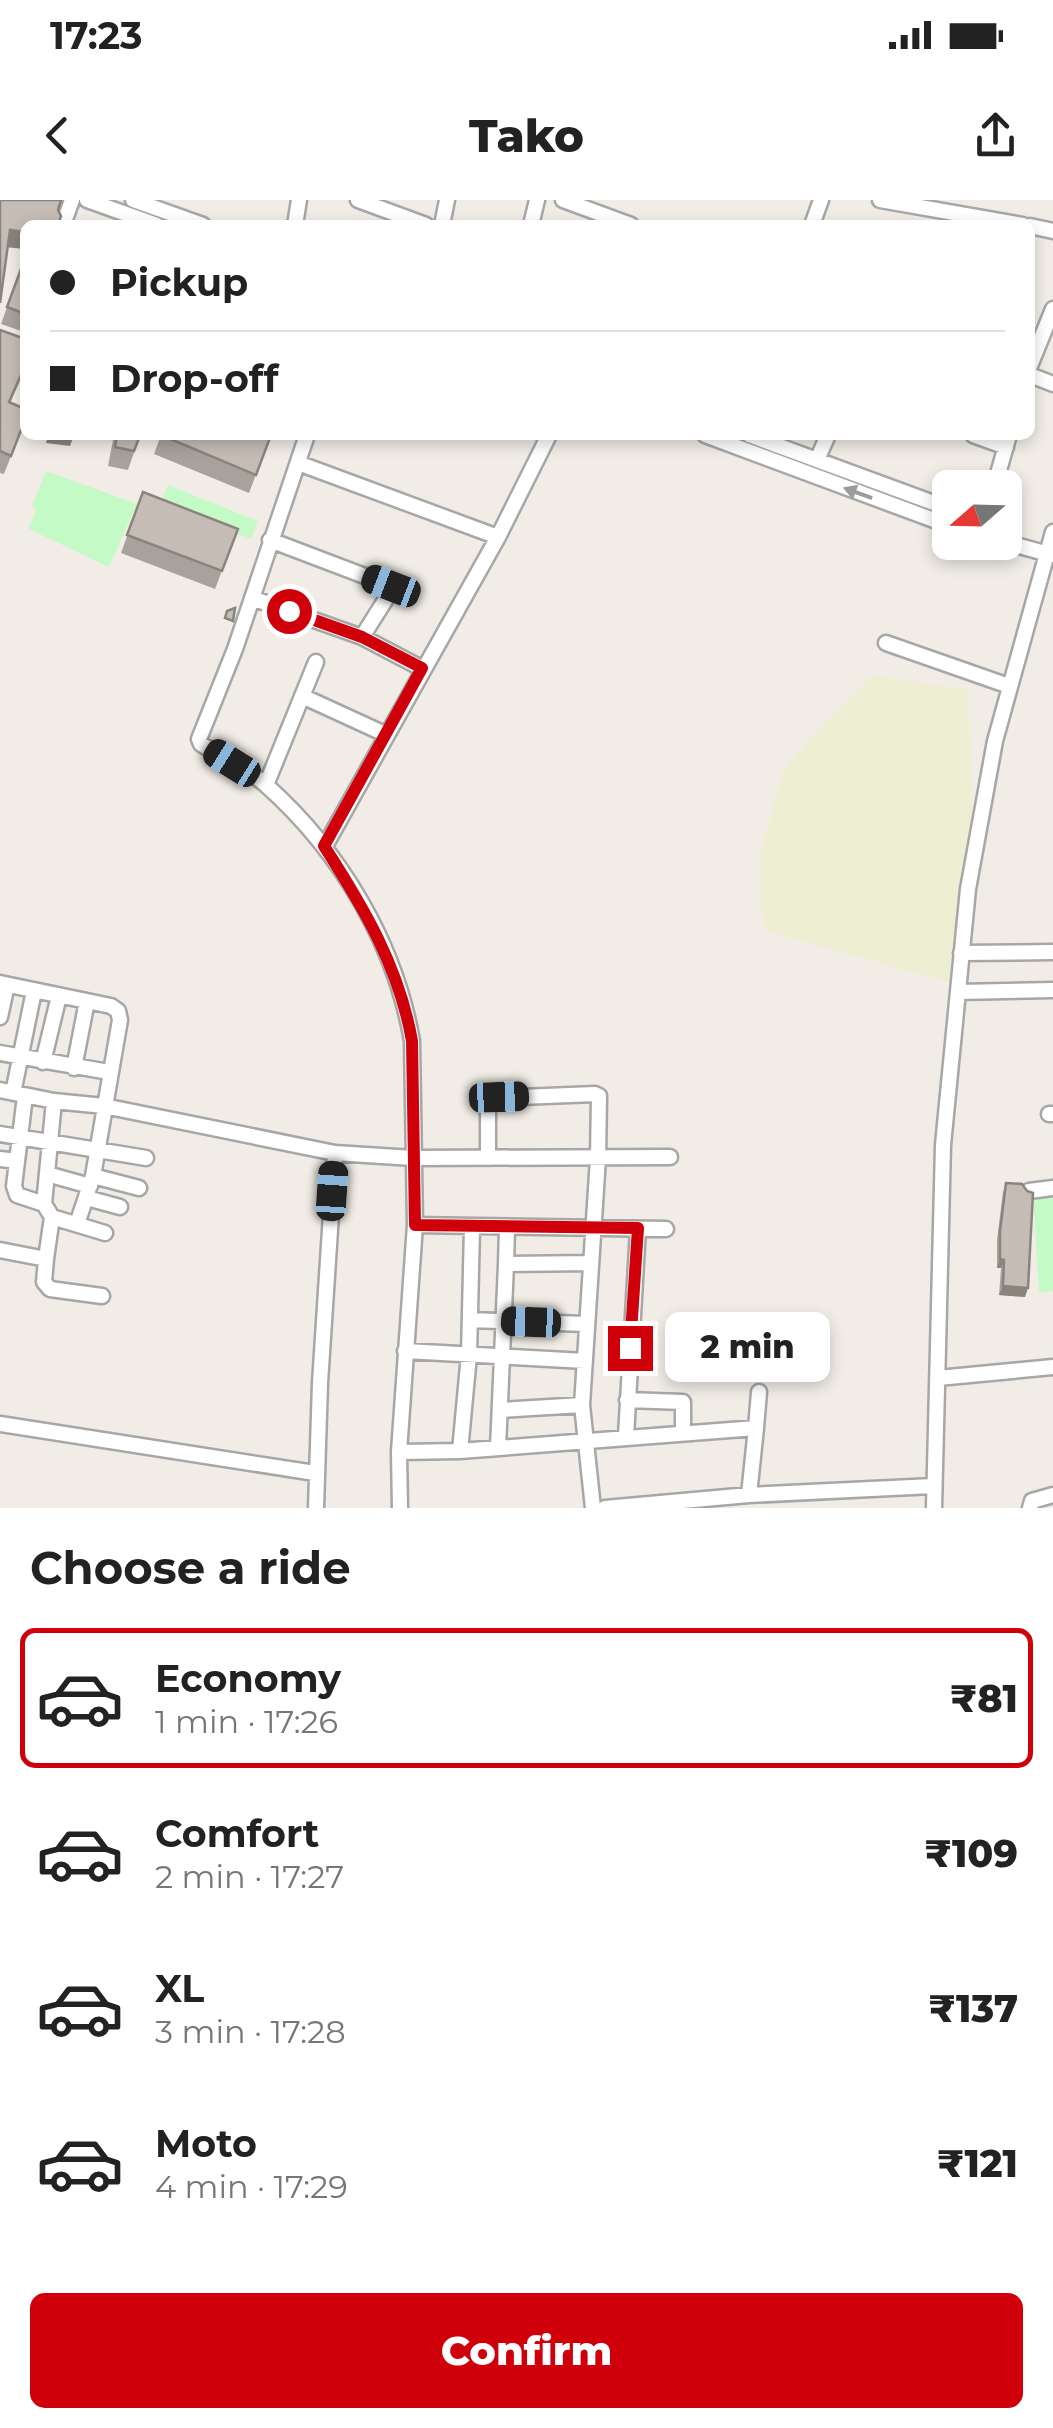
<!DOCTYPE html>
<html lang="en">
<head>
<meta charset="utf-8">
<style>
  :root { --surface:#fff; --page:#f6f6f6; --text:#222; --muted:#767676; --line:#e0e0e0; --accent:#d0000a }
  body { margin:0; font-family:Montserrat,sans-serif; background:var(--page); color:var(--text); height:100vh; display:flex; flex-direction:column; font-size:38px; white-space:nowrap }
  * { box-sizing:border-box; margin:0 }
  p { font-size:32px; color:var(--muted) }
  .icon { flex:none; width:55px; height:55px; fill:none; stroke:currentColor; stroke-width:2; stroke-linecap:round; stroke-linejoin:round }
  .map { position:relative; height:1308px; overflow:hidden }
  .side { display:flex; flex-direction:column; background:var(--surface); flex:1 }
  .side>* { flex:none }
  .guide { position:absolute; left:20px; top:20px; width:1015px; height:220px; border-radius:15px; box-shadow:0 5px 15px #0003; display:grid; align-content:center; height:220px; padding:0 30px; background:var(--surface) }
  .needle { width:65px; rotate:250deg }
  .tools { position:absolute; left:932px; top:270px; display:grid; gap:20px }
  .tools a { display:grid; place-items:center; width:90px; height:90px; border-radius:15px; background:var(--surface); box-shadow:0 5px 15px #0003; font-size:50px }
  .end { position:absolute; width:45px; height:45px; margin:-22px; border:12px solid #d0000a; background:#fff; box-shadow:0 0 0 5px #fff }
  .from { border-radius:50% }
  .bubble { position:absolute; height:70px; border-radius:15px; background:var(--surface); box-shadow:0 5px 15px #0003; font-size:32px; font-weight:800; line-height:70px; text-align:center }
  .car { position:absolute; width:30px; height:60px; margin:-30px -15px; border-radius:12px; box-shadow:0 0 8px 2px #0007; background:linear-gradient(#222 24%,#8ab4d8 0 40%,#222 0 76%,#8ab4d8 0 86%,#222 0) }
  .guide b { display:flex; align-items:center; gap:35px; height:95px; font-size:38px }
  .guide b+b { border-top:2px solid var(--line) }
  .guide i { width:25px; height:25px; background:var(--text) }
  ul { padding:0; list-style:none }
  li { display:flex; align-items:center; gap:30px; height:140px; margin:0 20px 15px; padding:0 10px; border:5px solid transparent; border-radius:15px }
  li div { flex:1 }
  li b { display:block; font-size:38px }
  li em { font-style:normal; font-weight:800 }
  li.selected { border-color:var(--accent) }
  li>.icon { width:90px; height:90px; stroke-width:1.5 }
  h2 { padding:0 30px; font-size:45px; line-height:120px }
  .button { display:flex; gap:20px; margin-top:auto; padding:20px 30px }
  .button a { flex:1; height:115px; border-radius:15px; background:var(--accent); color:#fff; font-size:40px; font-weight:800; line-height:115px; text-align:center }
  .status { display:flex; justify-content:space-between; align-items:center; height:70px; padding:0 50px; background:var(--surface); direction:ltr }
  .status svg { height:28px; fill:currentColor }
  header { display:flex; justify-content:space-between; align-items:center; height:130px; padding:0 30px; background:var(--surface); font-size:45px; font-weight:800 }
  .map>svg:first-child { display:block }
</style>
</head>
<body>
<div class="status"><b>17:23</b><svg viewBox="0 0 49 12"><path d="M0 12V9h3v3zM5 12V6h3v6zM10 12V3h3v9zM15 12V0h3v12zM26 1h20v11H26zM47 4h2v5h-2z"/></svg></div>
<header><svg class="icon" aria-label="back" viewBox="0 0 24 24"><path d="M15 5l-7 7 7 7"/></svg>Tako<svg class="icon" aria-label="share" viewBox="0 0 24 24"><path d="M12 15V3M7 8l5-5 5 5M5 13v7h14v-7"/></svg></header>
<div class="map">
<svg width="1053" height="1308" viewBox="0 0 1053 1308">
  <rect width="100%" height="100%" fill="#f1ede6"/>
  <!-- farmland -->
  <path fill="#eeefd2" d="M872,475l96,15 6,150 -23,143 -185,-52 -5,-23 -1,-53 24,-87z"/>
  <!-- park -->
  <path fill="#c4fac6" d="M46,271l91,33 -28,63 -80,-38 7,-20 -4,-3z
    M168,285l90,36 -7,18 -90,-37z
    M1053,989v102l-14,2 -6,-101z"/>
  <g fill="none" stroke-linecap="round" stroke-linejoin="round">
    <defs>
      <path id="minor" d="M87,0l70,25
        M133,0l70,25
        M358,0l68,25
        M563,0l68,25
        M880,0l143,25
        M63,25l9,-25
        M295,25l4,-25
        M442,25l5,-25
        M531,25l6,-25
        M812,25l9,-25
        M1030,26l23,5
        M1030,166l23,-57
        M1030,175l23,9
        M307,235l-72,214 -36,90 2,5c21,13 47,25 65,41 75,67 129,158 146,256l3,184 -16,227 1,56
        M705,235l245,91
        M749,235l201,74
        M973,235l33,12
        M817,260l11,-25
        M298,263l200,74
        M994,288l15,-53
        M270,340l121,46v5l-29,46 61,32
        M994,342l18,2 40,11
        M252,398l110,39
        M886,443l123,43
        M302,496l85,39
        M266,585l50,-123
        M325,646l173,-309 51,-102
        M961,753l92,-1
        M0,783l111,23 7,5 2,9 -27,156 -16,48
        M958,792l95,-2
        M0,817l7,-32
        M0,853l109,19
        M43,862l16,-66
        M74,868l13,-67
        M0,890l54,11 50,5 231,47 78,5 257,-1
        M13,893l21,-102
        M25,896l-11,90 3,9 27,9
        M54,901l-10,103 8,13 53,16
        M1049,914h4
        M0,934l146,24
        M488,958v-53l5,-7 102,-4 4,2 -1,62 -16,247 11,103
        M0,959l17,2
        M47,974l43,12
        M93,976l46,12
        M1029,991l24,-3
        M87,998l33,9
        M415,1025l251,4
        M0,1050l46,9 -2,23 6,7 52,7
        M46,1059l6,-42
        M506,1064l1,-36
        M470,1120l116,4
        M405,1151l180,10
        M938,1178l115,-11
        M627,1200l56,2v31
        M500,1210l82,-5
        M0,1224l315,49
        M756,1228l3,-36
        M626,1236l12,-207
        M498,1248l8,-184 85,-1
        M460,1251l9,-96 3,-127
        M399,1252l61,-1 296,-23 -7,67
        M316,1308l4,-125 15,-230
        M605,1308l144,-13 184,-9
        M934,1308l9,-363 25,-256 27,-148 58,-209
        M1030,1308l2,-7 21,-6"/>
    </defs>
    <!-- minor casing -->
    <use href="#minor" stroke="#a7a7a7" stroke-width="19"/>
    <!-- minor -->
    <use href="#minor" stroke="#fff" stroke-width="14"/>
  </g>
  <!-- wall -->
  <path fill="#a9a29c" d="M25,57v73l-1,2 -23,-8z
    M0,130l25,9v30l-15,34 15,17 -21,54 -4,-1z
    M114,235h22l-1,2 4,1 -11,32 -20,-4z
    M161,235h110l-22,58 -95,-39z
    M143,292l95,37 -23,60 -94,-36z
    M1006,983l19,114 -26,-2 2,-27h-4v-28l6,-48z"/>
  <!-- shaded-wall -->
  <path fill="#8a847f" d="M10,30l15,2v17l-21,-2z
    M48,235h26l-4,11 -24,-3z
    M1000,1059l4,1 -3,8h-4z
    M1003,1086l25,2 -3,9 -26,-2z"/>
  <!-- building -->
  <path fill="#c5bcb5" stroke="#8a847f" stroke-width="2.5" d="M0,0h61l-3,10 3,6 -3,9h-33v7l-15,-2 -10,73z
    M25,58v56l-18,-7z
    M0,130l25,9v27l-16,36 16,7v11l-14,36 -11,-5z
    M117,235h19l-1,2 4,1 -5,13 -19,-4z
    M161,235h110l-15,40z
    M143,292l95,37 -16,42 -95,-36z
    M235,408l-2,13 -8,-3 2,-7z
    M1006,983l16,1 5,7 6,2 -5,95 -25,-2 1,-26 -4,-1v-28z"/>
  <!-- one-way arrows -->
  <defs><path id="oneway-solid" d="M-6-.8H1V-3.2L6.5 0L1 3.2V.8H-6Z" transform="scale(2.5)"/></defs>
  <use fill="#9b9b9b" href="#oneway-solid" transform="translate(858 293) rotate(-160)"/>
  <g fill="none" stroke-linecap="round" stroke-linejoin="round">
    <!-- route -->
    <path stroke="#d0000a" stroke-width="12" d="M289,411l73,26 60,31 -98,178c40,62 75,121 88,195l3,184 223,3 -8,120"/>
  </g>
</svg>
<div class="tools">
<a><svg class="needle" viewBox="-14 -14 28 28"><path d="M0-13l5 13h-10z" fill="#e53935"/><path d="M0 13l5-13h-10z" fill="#767676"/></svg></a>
</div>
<i class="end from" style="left:289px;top:411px"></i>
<i class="end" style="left:630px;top:1148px"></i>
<div class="bubble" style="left:665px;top:1112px;width:165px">2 min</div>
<i class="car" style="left:391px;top:386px;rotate:291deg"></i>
<i class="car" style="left:232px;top:563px;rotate:302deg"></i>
<i class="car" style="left:499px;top:897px;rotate:88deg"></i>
<i class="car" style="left:332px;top:991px;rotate:4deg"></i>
<i class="car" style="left:531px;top:1122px;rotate:272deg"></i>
<div class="guide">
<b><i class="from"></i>Pickup</b>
<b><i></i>Drop-off</b>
</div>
</div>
<section class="side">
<h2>Choose a ride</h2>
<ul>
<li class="selected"><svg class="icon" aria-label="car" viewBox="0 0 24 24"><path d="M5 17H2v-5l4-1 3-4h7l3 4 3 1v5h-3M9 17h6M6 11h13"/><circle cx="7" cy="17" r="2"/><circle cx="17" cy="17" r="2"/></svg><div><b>Economy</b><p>1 min · 17:26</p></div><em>₹81</em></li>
<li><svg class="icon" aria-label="car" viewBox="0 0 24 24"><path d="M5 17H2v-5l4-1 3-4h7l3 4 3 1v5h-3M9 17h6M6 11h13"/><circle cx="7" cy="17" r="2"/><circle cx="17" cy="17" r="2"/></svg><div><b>Comfort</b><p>2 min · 17:27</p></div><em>₹109</em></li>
<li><svg class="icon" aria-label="car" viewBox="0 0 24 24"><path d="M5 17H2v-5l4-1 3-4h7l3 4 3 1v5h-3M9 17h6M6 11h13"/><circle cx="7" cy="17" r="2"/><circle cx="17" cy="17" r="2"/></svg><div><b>XL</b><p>3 min · 17:28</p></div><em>₹137</em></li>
<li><svg class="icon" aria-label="car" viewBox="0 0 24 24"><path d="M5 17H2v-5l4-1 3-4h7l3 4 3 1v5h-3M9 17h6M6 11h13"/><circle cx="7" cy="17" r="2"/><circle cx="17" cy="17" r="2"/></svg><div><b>Moto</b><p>4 min · 17:29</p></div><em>₹121</em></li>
</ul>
<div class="button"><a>Confirm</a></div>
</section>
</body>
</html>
